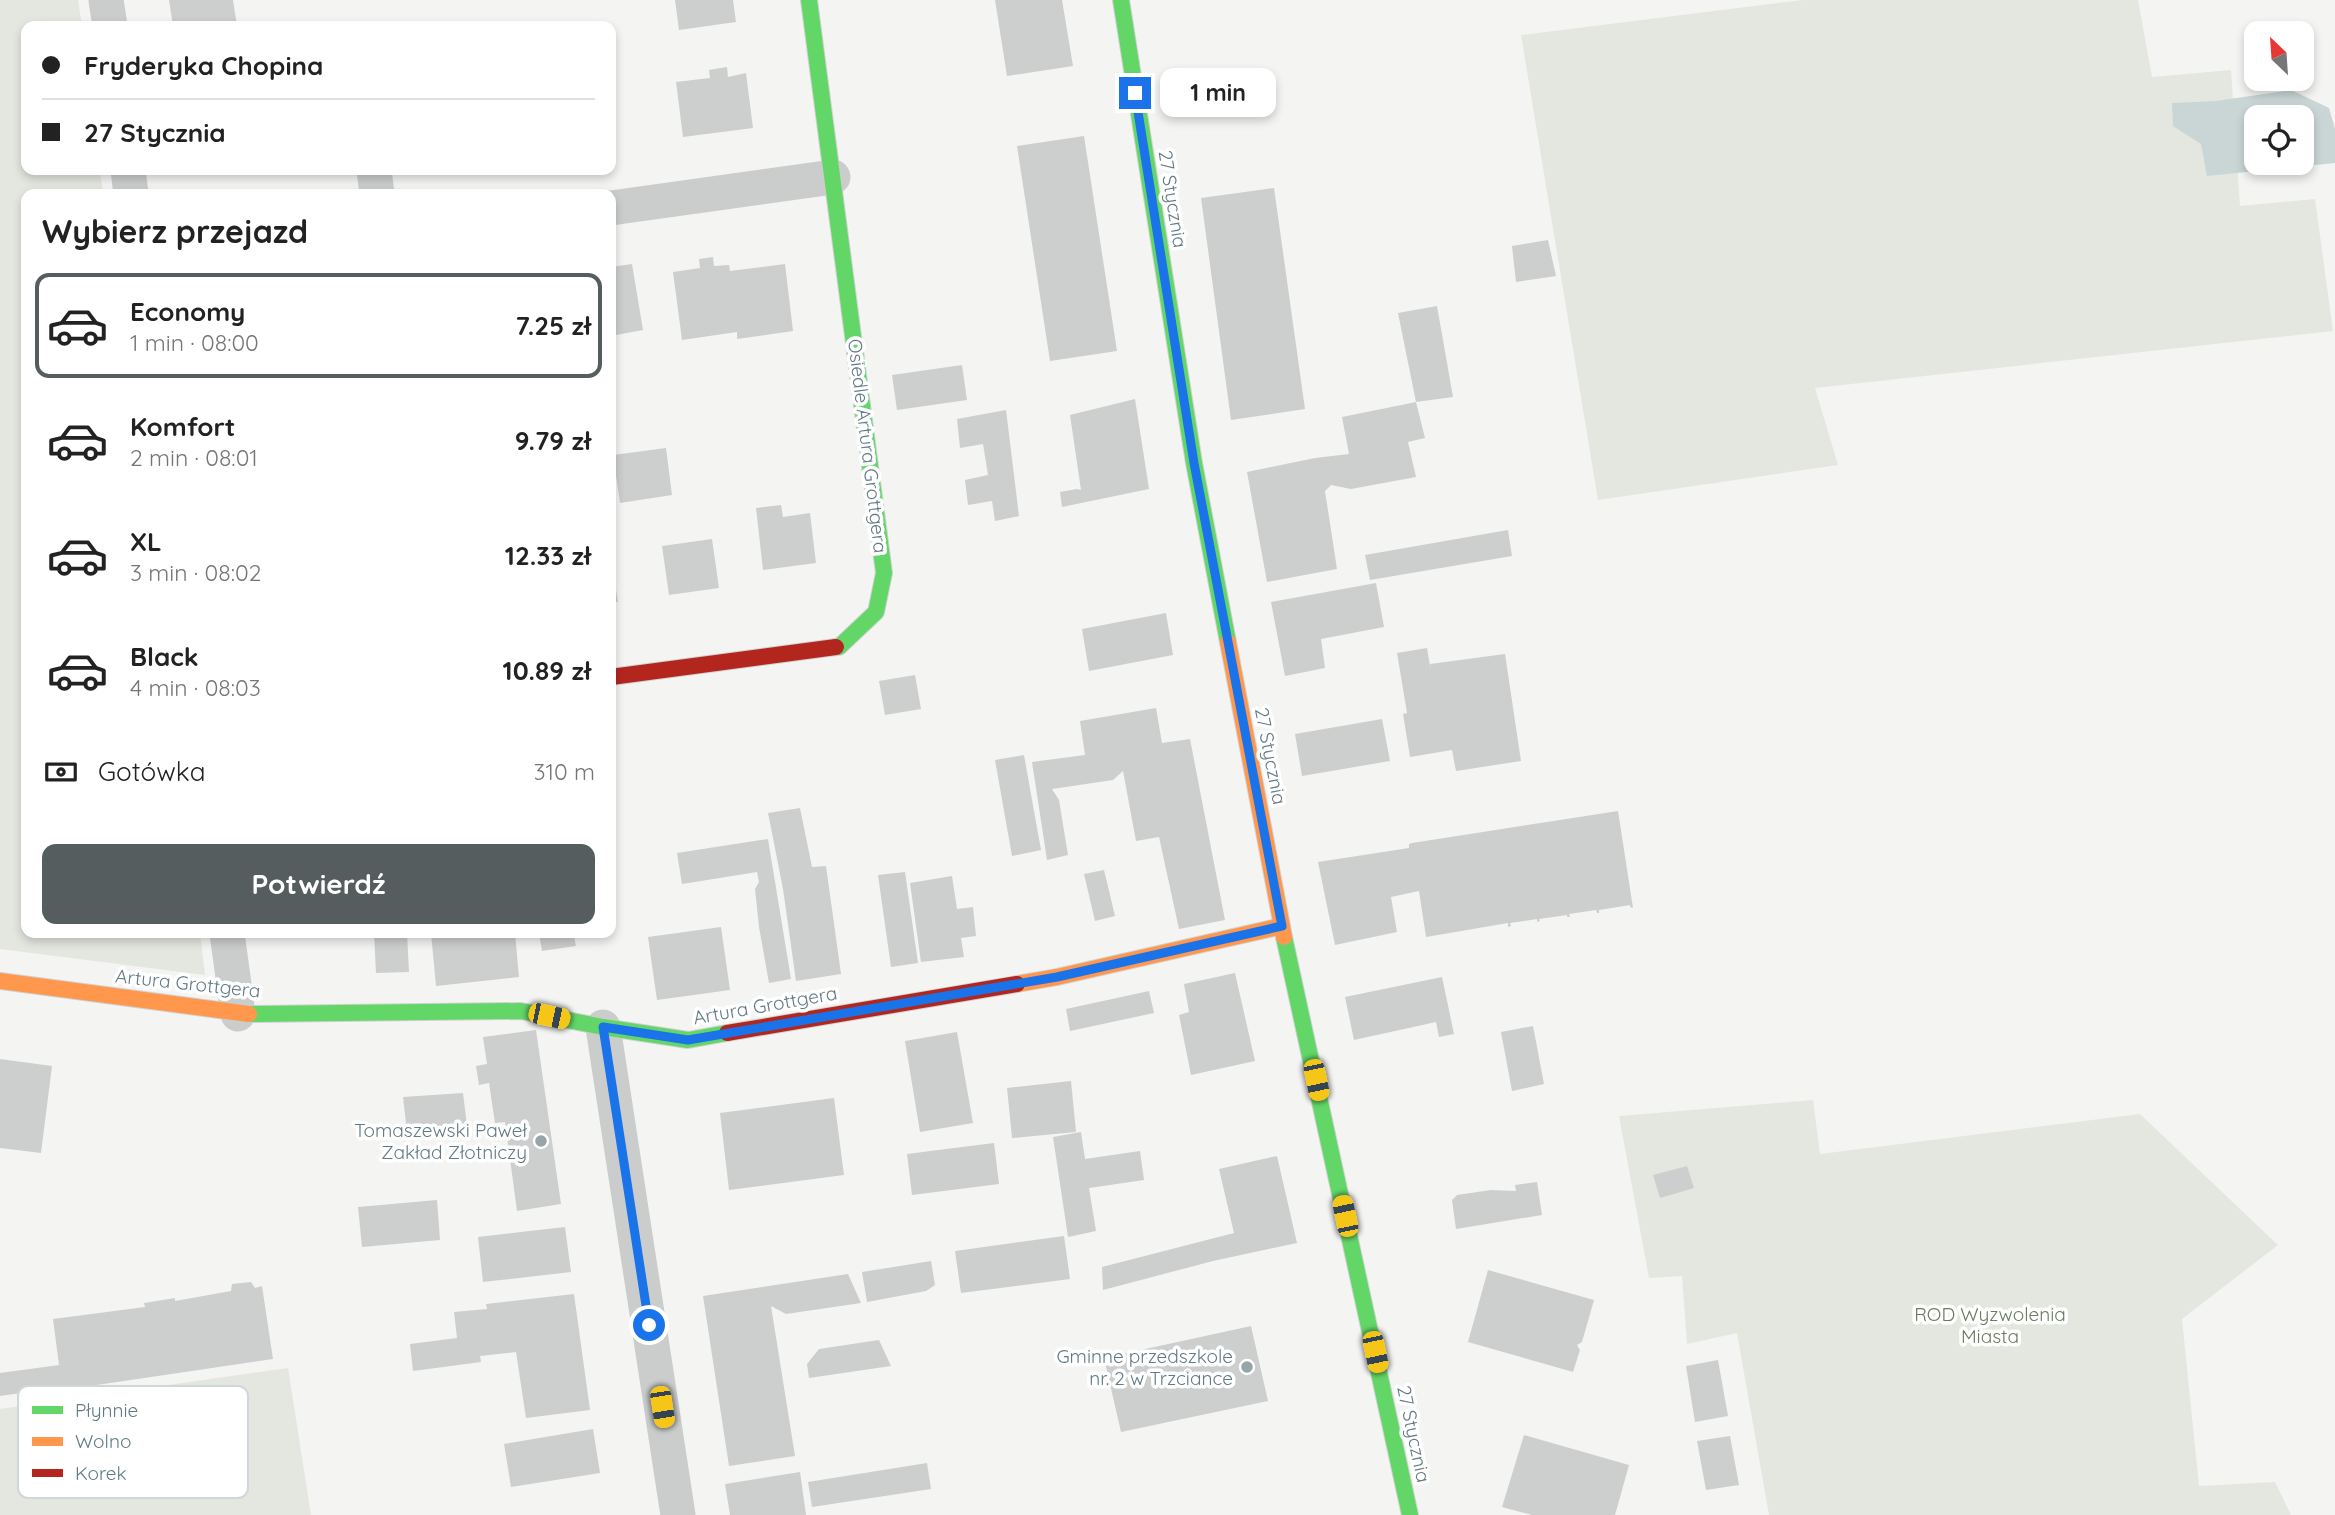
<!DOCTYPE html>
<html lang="pl">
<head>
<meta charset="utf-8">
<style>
  :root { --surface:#fff; --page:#f2f2f2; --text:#222; --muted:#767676; --line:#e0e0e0; --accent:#565d5f }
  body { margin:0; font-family:Quicksand,sans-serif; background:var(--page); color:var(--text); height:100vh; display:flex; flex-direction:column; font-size:26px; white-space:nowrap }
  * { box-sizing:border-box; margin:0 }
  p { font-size:23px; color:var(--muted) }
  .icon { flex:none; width:38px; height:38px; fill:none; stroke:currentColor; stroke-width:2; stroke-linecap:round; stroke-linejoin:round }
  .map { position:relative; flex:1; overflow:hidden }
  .panel { position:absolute; left:21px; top:189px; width:595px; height:749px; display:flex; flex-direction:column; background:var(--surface); border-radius:14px; box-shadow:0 4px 10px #0003 }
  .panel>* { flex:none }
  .banner { position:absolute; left:21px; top:21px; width:595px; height:154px; border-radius:14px; box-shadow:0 4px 10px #0003; display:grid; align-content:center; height:154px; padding:0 21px; background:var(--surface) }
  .needle { width:46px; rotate:335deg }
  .controls { position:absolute; left:2244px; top:21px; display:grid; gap:14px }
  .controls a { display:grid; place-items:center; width:70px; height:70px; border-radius:14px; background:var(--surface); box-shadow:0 4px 10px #0003; font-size:35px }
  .end { position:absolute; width:32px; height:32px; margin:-16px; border:9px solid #1a73e8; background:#fff; box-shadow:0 0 0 4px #fff }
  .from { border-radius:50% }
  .bubble { position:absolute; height:49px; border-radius:14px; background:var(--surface); box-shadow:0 4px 10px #0003; font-size:23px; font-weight:700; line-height:49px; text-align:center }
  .car { position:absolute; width:21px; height:42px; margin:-21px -10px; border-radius:9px; box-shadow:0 0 5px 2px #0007; background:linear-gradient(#f5c518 24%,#345 0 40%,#f5c518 0 76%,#345 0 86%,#f5c518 0) }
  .banner b { display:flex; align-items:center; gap:24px; height:66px; font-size:26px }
  .banner b+b { border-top:2px solid var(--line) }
  .banner i { width:18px; height:18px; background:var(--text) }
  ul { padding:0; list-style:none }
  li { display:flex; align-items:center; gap:21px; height:105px; margin:0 14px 10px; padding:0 7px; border:4px solid transparent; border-radius:14px }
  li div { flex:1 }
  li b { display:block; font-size:26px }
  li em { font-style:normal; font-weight:700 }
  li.on { border-color:var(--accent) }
  li>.icon { width:63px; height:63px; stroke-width:1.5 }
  h2 { padding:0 21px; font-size:32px; line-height:84px }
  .pay { display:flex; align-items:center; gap:18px; height:77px; padding:0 21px; font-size:26px }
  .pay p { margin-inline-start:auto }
  .action { display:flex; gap:14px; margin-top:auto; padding:14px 21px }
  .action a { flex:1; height:80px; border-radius:14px; background:var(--accent); color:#fff; font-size:28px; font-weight:700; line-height:80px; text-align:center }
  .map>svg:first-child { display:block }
</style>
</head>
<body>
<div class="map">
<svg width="2335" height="1515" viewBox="0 0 2335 1515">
  <rect width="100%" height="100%" fill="#f4f4f2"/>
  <!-- green -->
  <path fill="#e4e7e0" d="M0,0h78l4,26h-56v144h74l3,24h-77v739h174l5,42 -205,-26z
    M1803,0h335l14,77 79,-7 9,136 75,-7 18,132 -518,57 23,77 -240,35 -77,-465z
    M1813,1100l7,54 320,-40 138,131 -96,74 17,167 76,-4 16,33h-522l-32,-182 -50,11 -5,-68 -33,2 -30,-162z
    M288,1368l23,147h-311v-106z"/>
  <!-- water -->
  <path fill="#cad5d6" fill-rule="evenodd" d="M2291,90l38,18 6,21v34l-128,13 -6,-32 -28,-18 -1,-23 44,-2zM2256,117h45v46h-45z"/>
  <!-- building -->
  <path fill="#cdcfce" d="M169,0h64l4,26h-64z
    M675,0h58l3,22 -57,8z
    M995,0h67l11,66 -66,10z
    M727,67l1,10 18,-4 7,55 -70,9 -7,-55 34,-4 -1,-8z
    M1084,136l33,215 -67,10 -33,-215z
    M1274,188l31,221 -74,11 -30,-222z
    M1548,240l8,36 -40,6 -4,-36z
    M713,257l1,9 15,-1 1,6 55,-7 8,67 -56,8v-7l-55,8 -9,-68 27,-4 -1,-9z
    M632,264l11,66 -32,6v-69z
    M1437,306l16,91 -37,5 9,36 -17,4 8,35 -65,12 -20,-4 -6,6 12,78 -70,13 -20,-110 68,-14 34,-4 -7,-37 74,-15 -18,-89z
    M962,365l5,35 -70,10 -5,-35z
    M1135,399l14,90 -87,18 -2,-15 17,-3 4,1 -11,-75z
    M1006,410l13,106 -24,5 -3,-20 -24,4 -3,-25 23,-5 -5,-31 -23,4 -3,-29z
    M666,448l6,47 -52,8 -7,-48z
    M781,505l2,12 27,-4 6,50 -53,7 -7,-62z
    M1508,530l4,26 -142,24 -5,-25z
    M712,539l7,49 -50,7 -7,-49z
    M611,560l7,42h-7z
    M1376,583l8,44 -63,12 4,29 -40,8 -14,-74z
    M1166,613l7,42 -84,16 -7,-42z
    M1427,648l4,24 -1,-8 75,-10 16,107 -65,10 -4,-21 -42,7 -7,-43 4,-1 -10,-60z
    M915,675l6,34 -36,6 -6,-34z
    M1156,708l6,35 28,-4 35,181 -46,9 -20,-92 -23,4 -13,-70 -10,9 -61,9 7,11 9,55 -21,5 -15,-98 53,-7 -5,-34z
    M1382,719l8,42 -88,15 -7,-42z
    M1024,755l17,95 -29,6 -17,-96z
    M800,808l12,59 14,-1 15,108 -45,7 -13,-92 -15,-76z
    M1618,811l15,97 -3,-1v-2l-31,5v3h-2l-1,-3 -27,4 1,3h-3v-2l-28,4 1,2 -3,1v-3l-27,4 1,3 -3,1v-4l-82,14 -7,-46 -28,6 6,35 -62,13 -17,-83 91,-14v-4l3,-1z
    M768,839l23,140 -22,4 -10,-56 -4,-38 4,-7 -2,-10 -75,12 -5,-31z
    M1104,870l11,46 -20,5 -11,-47z
    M905,872l13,91 -27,4 -13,-92z
    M952,876l5,33 16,-2 3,29 -15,2 3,19 -43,5 -11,-79z
    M721,927l9,63 -73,10 -9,-63z
    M374,933h33l2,39 -33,1z
    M431,933h84l4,44 -83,9z
    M539,933h53v1l-18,3 2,9 -34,5z
    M1235,973l20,88 -64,14 -12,-60 10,-3 -5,-28z
    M1442,977l12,57 -15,3 -3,-15 -82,18 -9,-43z
    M1149,991l5,22 -84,18 -4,-22z
    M1533,1026l11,58 -32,7 -11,-59z
    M536,1030l25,174 -44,7 -12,-89 -10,1 -6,-40 -10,2 -3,-19 11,-2 -4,-27z
    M957,1032l16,91 -53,9 -15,-91z
    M0,1059l52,7 -11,87 -41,-5z
    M1071,1081l5,51 -64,6 -5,-50z
    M463,1093l4,33 -60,6 -4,-35z
    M834,1098l10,77 -115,15 -9,-77z
    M1081,1132l4,27 55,-8 4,29 -55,8 7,43 -28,6 -15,-100z
    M994,1143l5,41 -87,11 -5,-41z
    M1277,1156l20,87 -84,18 -110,29 -1,-23 132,-34 -15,-64z
    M1687,1166l7,22 -34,10 -7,-23z
    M1537,1182l5,33 -86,14 -4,-29 5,-5 34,-5 25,1 -1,-6z
    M437,1200l3,40 -78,7 -4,-40z
    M565,1227l6,45 -88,10 -5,-45z
    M1064,1236l6,43 -109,14 -6,-42z
    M931,1261l4,24 -9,6 -59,11 -5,-30z
    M1488,1270l106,30 -12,42 -5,3 3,5 -7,22 -105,-30z
    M848,1274l13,29 -75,11 -15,-8 24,150 -66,10 -26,-170z
    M251,1282l4,6 7,-2 11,73 -210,31v-3l-63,9v-23l59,-8 -6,-46 92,-12 -1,-4 31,-5v3l56,-10 1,-7z
    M574,1294l16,116 -64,8 -10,-66 -36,4 1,6 -68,9 -3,-27 47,-6 -3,-26 33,-3 -1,-5z
    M1251,1326l17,75 -147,31 -17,-74z
    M879,1340l12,26 -82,12 -2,-14 12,-15z
    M1718,1360l10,56 -33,6 -9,-56z
    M593,1429l7,44 -89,14 -7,-43z
    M1524,1435l105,30 -14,50h-83l-30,-8z
    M1730,1436l9,49 -33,5 -9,-49z
    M927,1463l4,26 -119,18 -4,-25z
    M800,1472l6,43h-76l-5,-31z"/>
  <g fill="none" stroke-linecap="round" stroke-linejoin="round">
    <defs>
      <path id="fast" d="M809,0l75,573 -8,39 -37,35h-3
        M1121,0l73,463 34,179
        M1284,937l126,578
        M249,1014l272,-3 82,16 85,13 39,-7"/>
      <path id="slow" d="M1228,642l56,295
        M0,981l249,33
        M1017,984l40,-7 225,-51"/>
      <path id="jam" d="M611,677l225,-30
        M727,1033l290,-49"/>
    </defs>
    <!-- fast casing -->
    <use href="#fast" stroke="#d0d2d2" stroke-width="18"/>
    <!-- slow casing -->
    <use href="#slow" stroke="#d0d2d2" stroke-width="18"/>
    <!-- jam casing -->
    <use href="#jam" stroke="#d0d2d2" stroke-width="18"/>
    <!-- street -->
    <path stroke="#cbcdcd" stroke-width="35" d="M106,0l4,26
      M128,170l3,24
      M374,170l3,24
      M611,208l222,-31
      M227,933l11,81
      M603,1027l75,488"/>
    <!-- fast -->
    <use href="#fast" stroke="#63d668" stroke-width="16"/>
    <!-- slow -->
    <use href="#slow" stroke="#ff974d" stroke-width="16"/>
    <!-- jam -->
    <use href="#jam" stroke="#b3261e" stroke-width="16"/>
  </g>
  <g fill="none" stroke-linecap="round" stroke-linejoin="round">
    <!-- route -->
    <path stroke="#1a73e8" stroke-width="9" d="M649,1325l-46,-298 85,13 369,-63 225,-51 -88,-463 -59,-370"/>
  </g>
  <!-- markers -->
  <g fill="#95a5aa" stroke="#fff" stroke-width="2.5">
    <circle cx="541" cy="1141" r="7"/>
    <circle cx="1247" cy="1367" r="7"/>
  </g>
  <g text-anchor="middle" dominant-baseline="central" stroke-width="7" stroke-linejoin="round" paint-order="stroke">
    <!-- street labels -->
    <g font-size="19" fill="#627a84" stroke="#fff">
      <text transform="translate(1173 199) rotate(81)">27 Stycznia</text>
      <text transform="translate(868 446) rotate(83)">Osiedle Artura Grottgera</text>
      <text transform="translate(1271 756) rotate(79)">27 Stycznia</text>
      <text transform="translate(188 983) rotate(6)">Artura Grottgera</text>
      <text transform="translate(765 1005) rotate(-10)">Artura Grottgera</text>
      <text transform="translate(1414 1434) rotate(78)">27 Stycznia</text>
    </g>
    <!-- poi labels -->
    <g font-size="19" fill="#627a84" stroke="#fff" text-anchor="end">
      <text x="527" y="1130">Tomaszewski Paweł<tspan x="527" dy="22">Zakład Złotniczy</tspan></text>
      <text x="1233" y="1356">Gminne przedszkole<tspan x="1233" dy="22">nr. 2 w Trzciance</tspan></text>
    </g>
    <!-- park labels -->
    <g font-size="19" fill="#6a7b61" stroke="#fff">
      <text x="1990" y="1314">ROD Wyzwolenia<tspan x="1990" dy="22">Miasta</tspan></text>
    </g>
  </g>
  <!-- legend -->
  <rect x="18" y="1386" width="230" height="112" rx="10" fill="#fff" stroke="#d0d7da" stroke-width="2"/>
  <rect x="32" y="1406" width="31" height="8" fill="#63d668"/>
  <rect x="32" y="1437" width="31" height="9" fill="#ff974d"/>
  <rect x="32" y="1469" width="31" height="8" fill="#b3261e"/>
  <g font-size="19" fill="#627a84">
    <text x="75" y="1417">Płynnie</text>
    <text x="75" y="1448">Wolno</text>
    <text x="75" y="1480">Korek</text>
  </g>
</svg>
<div class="controls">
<a><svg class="needle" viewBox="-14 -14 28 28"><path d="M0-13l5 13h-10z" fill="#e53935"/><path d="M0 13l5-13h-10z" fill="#767676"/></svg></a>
<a><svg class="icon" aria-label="locate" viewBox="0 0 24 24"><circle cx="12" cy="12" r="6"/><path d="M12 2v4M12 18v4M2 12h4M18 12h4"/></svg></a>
</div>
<i class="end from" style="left:649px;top:1325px"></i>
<i class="end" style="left:1135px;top:93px"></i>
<div class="bubble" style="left:1160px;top:68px;width:116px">1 min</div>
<i class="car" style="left:549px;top:1016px;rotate:102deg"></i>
<i class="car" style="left:1316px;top:1080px;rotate:168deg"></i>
<i class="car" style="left:1345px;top:1216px;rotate:348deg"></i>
<i class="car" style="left:1375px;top:1352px;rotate:168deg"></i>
<i class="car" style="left:662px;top:1407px;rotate:171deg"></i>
<div class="banner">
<b><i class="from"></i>Fryderyka Chopina</b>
<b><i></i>27 Stycznia</b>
</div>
<section class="panel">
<h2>Wybierz przejazd</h2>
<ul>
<li class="on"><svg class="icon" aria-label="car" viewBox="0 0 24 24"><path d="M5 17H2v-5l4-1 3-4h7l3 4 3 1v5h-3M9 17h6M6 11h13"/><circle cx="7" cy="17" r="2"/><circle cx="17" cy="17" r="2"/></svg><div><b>Economy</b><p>1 min · 08:00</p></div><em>7.25 zł</em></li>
<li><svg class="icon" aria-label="car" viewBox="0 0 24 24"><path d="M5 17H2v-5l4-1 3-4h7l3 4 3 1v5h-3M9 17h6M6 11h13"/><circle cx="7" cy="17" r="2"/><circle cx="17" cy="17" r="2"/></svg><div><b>Komfort</b><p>2 min · 08:01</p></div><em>9.79 zł</em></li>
<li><svg class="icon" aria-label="car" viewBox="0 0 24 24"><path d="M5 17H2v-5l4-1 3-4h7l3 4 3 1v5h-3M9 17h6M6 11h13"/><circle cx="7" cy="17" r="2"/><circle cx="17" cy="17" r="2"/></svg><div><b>XL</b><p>3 min · 08:02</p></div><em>12.33 zł</em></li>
<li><svg class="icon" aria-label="car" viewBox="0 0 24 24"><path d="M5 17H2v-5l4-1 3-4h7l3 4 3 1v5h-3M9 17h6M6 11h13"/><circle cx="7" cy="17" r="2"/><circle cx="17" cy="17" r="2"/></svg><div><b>Black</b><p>4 min · 08:03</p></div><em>10.89 zł</em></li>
</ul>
<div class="pay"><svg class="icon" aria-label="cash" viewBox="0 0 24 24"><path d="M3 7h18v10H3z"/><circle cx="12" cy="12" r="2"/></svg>Gotówka<p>310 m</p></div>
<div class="action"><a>Potwierdź</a></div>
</section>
</div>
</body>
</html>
